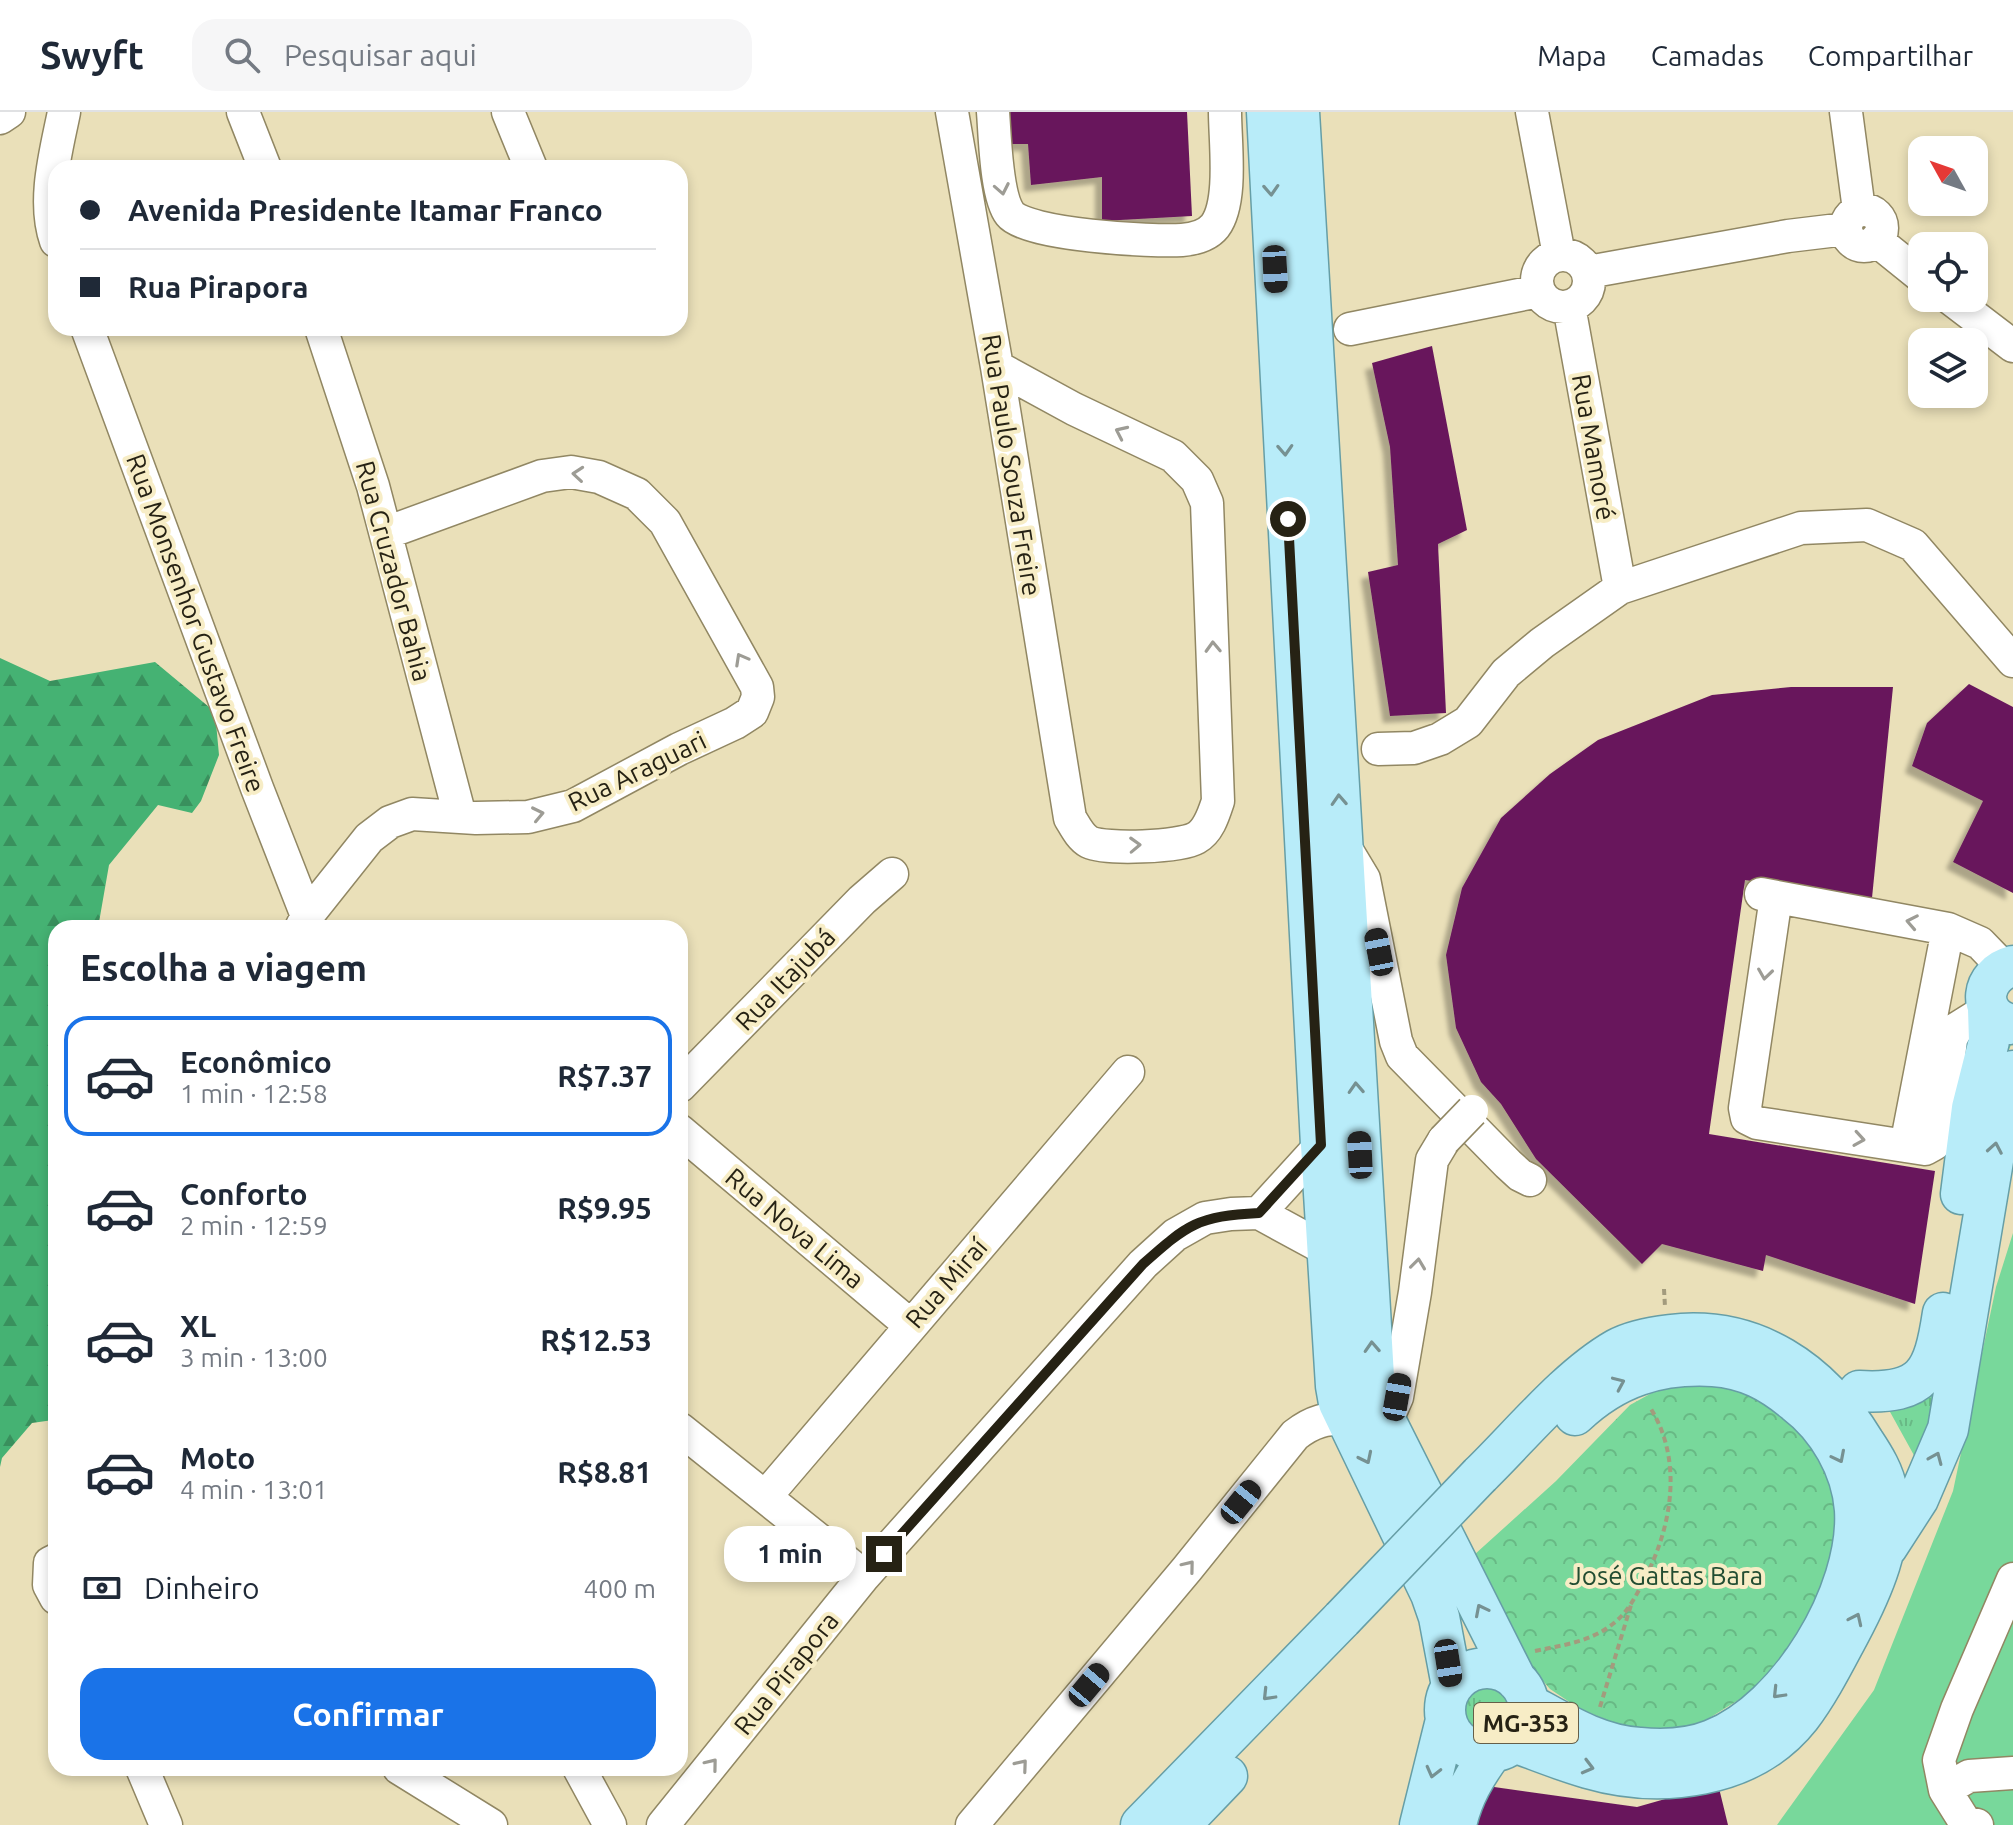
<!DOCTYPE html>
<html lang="pt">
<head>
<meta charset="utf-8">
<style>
  :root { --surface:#fff; --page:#f6f6f7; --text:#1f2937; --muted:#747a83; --line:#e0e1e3; --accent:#1a73e8 }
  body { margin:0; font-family:Ubuntu,sans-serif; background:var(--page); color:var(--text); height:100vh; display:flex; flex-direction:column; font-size:30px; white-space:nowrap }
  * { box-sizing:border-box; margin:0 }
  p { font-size:26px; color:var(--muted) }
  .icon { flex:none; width:44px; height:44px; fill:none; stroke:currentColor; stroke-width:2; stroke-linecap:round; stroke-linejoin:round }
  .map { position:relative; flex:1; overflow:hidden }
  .drawer { position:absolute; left:48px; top:808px; width:640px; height:856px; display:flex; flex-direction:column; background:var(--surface); border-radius:24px; box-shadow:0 4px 12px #0003 }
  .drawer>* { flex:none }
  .guide { position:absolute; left:48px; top:48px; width:640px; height:176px; border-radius:24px; box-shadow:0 4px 12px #0003; display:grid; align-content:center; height:176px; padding:0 32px; background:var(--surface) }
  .needle { width:52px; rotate:310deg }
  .controls { position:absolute; left:1908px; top:24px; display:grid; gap:16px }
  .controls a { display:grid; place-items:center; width:80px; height:80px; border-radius:16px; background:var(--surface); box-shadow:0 4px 12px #0003; font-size:40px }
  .end { position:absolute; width:36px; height:36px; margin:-18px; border:10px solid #262214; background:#fff; box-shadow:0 0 0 4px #fff }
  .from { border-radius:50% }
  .bubble { position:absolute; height:56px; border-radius:24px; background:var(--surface); box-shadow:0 4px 12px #0003; font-size:26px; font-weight:700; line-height:56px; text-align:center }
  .car { position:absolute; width:24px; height:48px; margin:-24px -12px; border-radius:10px; box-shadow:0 0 6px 2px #0007; background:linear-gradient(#222 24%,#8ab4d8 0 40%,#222 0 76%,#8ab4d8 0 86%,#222 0) }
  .guide b { display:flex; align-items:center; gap:28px; height:76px; font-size:30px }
  .guide b+b { border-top:2px solid var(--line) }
  .guide i { width:20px; height:20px; background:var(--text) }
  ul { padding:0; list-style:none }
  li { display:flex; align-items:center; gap:24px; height:120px; margin:0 16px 12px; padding:0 16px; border:4px solid transparent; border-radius:24px }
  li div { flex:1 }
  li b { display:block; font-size:30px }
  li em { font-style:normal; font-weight:700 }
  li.active { border-color:var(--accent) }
  li>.icon { width:72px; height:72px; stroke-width:1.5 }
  h2 { padding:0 32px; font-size:36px; line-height:96px }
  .pay { display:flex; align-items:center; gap:20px; height:88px; padding:0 32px; font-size:30px }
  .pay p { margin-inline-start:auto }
  .primary-button { display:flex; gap:16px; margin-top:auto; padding:16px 32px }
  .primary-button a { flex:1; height:92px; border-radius:24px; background:var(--accent); color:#fff; font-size:32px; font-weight:700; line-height:92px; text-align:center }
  header { display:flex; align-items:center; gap:48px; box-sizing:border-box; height:112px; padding:0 40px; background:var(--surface); border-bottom:2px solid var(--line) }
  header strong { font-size:38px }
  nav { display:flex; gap:44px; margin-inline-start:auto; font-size:28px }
  .search { width:560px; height:72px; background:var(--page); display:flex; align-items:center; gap:20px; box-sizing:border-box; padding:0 28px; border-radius:24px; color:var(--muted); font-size:30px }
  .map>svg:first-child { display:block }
</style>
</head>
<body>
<header>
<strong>Swyft</strong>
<div class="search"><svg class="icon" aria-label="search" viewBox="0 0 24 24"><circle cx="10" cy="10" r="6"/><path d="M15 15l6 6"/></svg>Pesquisar aqui</div>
<nav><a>Mapa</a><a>Camadas</a><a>Compartilhar</a></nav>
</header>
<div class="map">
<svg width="2013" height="1713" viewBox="0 0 2013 1713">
  <defs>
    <pattern id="grass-tufts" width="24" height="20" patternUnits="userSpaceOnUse" patternTransform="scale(2)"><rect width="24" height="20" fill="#78d89b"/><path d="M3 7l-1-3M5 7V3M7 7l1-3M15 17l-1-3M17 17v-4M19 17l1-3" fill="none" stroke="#68b985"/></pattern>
    <pattern id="forest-firs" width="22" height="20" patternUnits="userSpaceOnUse" patternTransform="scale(2)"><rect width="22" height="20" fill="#45b273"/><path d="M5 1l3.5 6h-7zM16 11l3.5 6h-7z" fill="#39905d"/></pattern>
    <pattern id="park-crowns" width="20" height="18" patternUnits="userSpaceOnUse" patternTransform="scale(2)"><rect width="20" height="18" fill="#78d89b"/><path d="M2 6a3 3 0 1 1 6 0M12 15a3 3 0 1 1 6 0" fill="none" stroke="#68b985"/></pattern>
    <filter id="shadow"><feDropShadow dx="-7" dy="7" stdDeviation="2" flood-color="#0004"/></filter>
  </defs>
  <rect width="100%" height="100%" fill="#eae0b9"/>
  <!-- grass -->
  <path fill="url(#grass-tufts)" d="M1999,927l12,6 -10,23 -80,400 -37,-67 55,-37z
    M1457 1594a29 29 0 1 1 58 0a29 29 0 1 1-58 0Z"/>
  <!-- forest -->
  <path fill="url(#forest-firs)" d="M0,546l50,23 105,-19 60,50 4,43 -18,46 -9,12 -34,-8 -49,60 -11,63h-42v494l-3,-2 -21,3 -30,35 -2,9z"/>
  <!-- park -->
  <path fill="url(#park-crowns)" d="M1668,1272l78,1 65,47 26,56 -1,58 -25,72 -42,63 -71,44 -61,7 -57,-23 -30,-20 -25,-29 -13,-32 -38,-73 82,-74 74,-76z"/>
  <!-- pitch -->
  <path fill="#78d89b" d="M2013,1121v592h-236l97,-135 79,-199 43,-204z"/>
  <!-- building -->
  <path fill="#68185c" filter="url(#shadow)" d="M998,0h189l5,104 -90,5v-44l-71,8 -3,-41h-26z
    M1432,234l35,184 -29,14 8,169 -56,3 -22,-144 30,-7 -8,-118 -18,-84z
    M1969,572l44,23v186l-60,-31 30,-61 -71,-35 15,-43z
    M1791,575h102l-21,211 -127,-18 -36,254 226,37 -20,133 -149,-49 -3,16 -101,-27 -20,20 -106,-105 -35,-55 -20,-22 -25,-54 -10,-73 16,-67 39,-70 49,-44 48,-34 114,-45z
    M1718,1672l10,41h-257l9,-40 157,22z"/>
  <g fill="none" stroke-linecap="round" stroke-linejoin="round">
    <defs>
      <path id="minor" d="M243,0l22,56
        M508,0l23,56
        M952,0l45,255 73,451c5,8 10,19 19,24 17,8 91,5 107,-4 13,-7 18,-25 22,-37l-11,-298 -10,-23 -24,-24 -99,-47 -77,-42
        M993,0c2,24 3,84 17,102 16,21 143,28 172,26 12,-1 25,-4 33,-14 18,-24 10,-84 10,-114
        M1532,0l27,143
        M1846,0l13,98
        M0,6l9,-6
        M1846 116a18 18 0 1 1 36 0a18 18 0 1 1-36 0Z
        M1876,128l46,37
        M56,129c-14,-40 0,-89 8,-129
        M1537 169a26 26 0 1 1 52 0a26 26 0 1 1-52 0Z
        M1588,160l200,-36 58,-7
        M1950,186l63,48
        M1569,194l51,282
        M87,216l170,460 50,128
        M321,216l52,158 87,330
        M1350,217l189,-38
        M1378,637l36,-1 26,-9 28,-17 38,-49 36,-30 78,-55 181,-60 66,-3 46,20 100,116
        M1343,732l21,35 32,162 6,15 106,108 12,11 10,5
        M1761,782l187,35 32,14 24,25
        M1776,785l-31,211 2,10 10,5 168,26 9,-5 6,-9 11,-96 5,-10 32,-20
        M301,816l6,-12 62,-78 21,-16 22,-8 64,4 52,-1 45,-11 106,-57 56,-26 17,-11 6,-15 -1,-10 -92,-165 -28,-28 -38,-17 -28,-5 -29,4 -156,57
        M680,974l182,-186 30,-26
        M680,1019l230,194
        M1906,1034l42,-217
        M1259,1101l62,-68
        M1386,1310l11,-25 18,-105 17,-132 12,-20
        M680,1317l184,147
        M766,1384l362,-424
        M56,1448l-6,3 -1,22 7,13
        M142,1656l24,57
        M399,1656l92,57
        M579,1656l31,57
        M1945,1678l24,-14 44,-3
        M663,1713l201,-249 279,-312 32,-29 30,-17 26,-4 28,-1 68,37
        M972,1713l215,-256 108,-134c18,-14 31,-17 53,-16
        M1977,1713l-12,-3 -20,-32 -6,-30 18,-51 56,-130"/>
      <path id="major" d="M1267,0l54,1033 15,241 3,17 92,191 8,23 13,69
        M1299,0l76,1282 11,28 130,258
        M2009,912c-34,-10 -28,-50 4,-58
        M1961,1082l11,-86 17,-67 -1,-32
        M1859,1279c65,4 75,-18 84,-78
        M1480,1363c41,-40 88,-98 137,-126 16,-9 36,-12 53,-14 85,-10 151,36 194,107 10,15 20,31 23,49 8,49 -15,100 -38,143 -15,28 -30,58 -49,83 -49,62 -140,72 -212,51 -25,-7 -49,-17 -74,-26
        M1887,1435l31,-48 30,-70 56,-334 9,-24
        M1445 1598a42 42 0 1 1 84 0a42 42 0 1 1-84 0Z
        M1528,1592c35,19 71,42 112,44 23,2 50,1 72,-8 77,-30 148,-148 143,-230 -3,-42 -27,-83 -60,-108 -24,-20 -49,-34 -82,-36 -54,-3 -98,11 -138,49
        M1141,1713l201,-206
        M1180,1713l47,-49
        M1420,1713l26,-105
        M1456,1713c6,-28 19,-50 36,-73"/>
    </defs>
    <!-- minor casing -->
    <use href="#minor" stroke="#918763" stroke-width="35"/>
    <!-- major casing -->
    <use href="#major" stroke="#669ea6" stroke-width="43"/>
    <!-- path -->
    <path stroke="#a39b7d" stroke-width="4" stroke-dasharray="6 4" stroke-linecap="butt" d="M1664,1177l1,18
      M1535,1539c28,-6 56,-9 79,-28 15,-12 23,-29 31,-45 27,-52 38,-117 6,-169
      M1600,1595l31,-102"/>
    <!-- minor -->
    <use href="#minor" stroke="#fff" stroke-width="32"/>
    <!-- major -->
    <use href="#major" stroke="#b8ecf9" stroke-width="40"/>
    <defs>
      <path id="minor-bridge" d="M1444,1028l28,-29"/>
      <path id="major-bridge" d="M1342,1507l138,-144"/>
    </defs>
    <!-- minor-bridge casing -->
    <use href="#minor-bridge" stroke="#918763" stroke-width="35" stroke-linecap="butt"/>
    <!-- major-bridge casing -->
    <use href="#major-bridge" stroke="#669ea6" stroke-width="43" stroke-linecap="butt"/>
    <!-- minor-bridge -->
    <use href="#minor-bridge" stroke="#fff" stroke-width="32"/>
    <!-- major-bridge -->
    <use href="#major-bridge" stroke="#b8ecf9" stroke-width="40"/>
  </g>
  <!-- one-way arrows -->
  <defs><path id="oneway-chevron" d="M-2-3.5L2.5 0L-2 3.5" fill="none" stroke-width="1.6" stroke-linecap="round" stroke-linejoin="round" transform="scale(2)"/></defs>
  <g stroke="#9d9c95">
    <use href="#oneway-chevron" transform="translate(1002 77) rotate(79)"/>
    <use href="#oneway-chevron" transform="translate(1121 320) rotate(-155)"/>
    <use href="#oneway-chevron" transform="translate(578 362) rotate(-175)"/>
    <use href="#oneway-chevron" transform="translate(1213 535) rotate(-92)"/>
    <use href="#oneway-chevron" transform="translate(741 547) rotate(-119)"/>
    <use href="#oneway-chevron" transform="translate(538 702) rotate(-12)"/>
    <use href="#oneway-chevron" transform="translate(1135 733) rotate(-2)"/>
    <use href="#oneway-chevron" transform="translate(1912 810) rotate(-169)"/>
    <use href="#oneway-chevron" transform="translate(1765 862) rotate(98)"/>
    <use href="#oneway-chevron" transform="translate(1859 1027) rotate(9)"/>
    <use href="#oneway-chevron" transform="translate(1418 1152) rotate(-83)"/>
    <use href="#oneway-chevron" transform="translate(1189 1454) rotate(-51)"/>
    <use href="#oneway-chevron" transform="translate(712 1652) rotate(-51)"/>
    <use href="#oneway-chevron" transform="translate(1022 1653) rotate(-50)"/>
  </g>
  <g stroke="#769192">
    <use href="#oneway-chevron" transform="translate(1271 78) rotate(87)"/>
    <use href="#oneway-chevron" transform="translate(1285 338) rotate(87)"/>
    <use href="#oneway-chevron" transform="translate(1339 688) rotate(-93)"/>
    <use href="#oneway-chevron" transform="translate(1356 976) rotate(-93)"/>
    <use href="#oneway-chevron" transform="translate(1995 1036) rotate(-80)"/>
    <use href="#oneway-chevron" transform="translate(1372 1235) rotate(-93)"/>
    <use href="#oneway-chevron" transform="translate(1619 1271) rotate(-24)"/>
    <use href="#oneway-chevron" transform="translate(1839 1345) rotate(63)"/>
    <use href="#oneway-chevron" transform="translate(1366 1346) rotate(64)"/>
    <use href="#oneway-chevron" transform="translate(1936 1346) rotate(-67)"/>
    <use href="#oneway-chevron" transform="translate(1481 1498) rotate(-117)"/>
    <use href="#oneway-chevron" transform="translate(1856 1507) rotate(-65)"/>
    <use href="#oneway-chevron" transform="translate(1778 1581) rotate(134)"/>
    <use href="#oneway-chevron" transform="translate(1268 1583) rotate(134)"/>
    <use href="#oneway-chevron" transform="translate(1588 1655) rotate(15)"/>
    <use href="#oneway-chevron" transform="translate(1433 1660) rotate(104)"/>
  </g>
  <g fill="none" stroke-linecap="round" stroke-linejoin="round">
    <!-- route -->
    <path stroke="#262214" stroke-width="10" d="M884,1442l259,-290c45,-40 55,-48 116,-51l62,-68 -33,-626"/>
  </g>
  <g text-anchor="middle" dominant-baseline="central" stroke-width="8" stroke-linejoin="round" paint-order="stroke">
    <!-- shield labels -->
    <rect fill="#f7edc6" stroke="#655f49" stroke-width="2" x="1474" y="1591" width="104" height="40" rx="6"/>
    <g font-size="24" font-weight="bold" fill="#262214">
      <text x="1526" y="1611">MG-353</text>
    </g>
    <!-- street labels -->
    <g font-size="26" fill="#262214" stroke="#f7edc6">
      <text transform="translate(1594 335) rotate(80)">Rua Mamoré</text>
      <text transform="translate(1012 353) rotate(81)">Rua Paulo Souza Freire</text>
      <text transform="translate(394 459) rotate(75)">Rua Cruzador Bahia</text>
      <text transform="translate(196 511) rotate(70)">Rua Monsenhor Gustavo Freire</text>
      <text transform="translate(637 659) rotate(-26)">Rua Araguari</text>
      <text transform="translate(785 867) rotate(-46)">Rua Itajubá</text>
      <text transform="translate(795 1116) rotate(40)">Rua Nova Lima</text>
      <text transform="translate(946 1171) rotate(-49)">Rua Miraí</text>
      <text transform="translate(786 1561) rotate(-51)">Rua Pirapora</text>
    </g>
    <!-- park labels -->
    <g font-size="26" fill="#224d32" stroke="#f7edc6">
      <text x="1666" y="1463">José Gattas Bara</text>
    </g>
  </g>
</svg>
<div class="controls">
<a><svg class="needle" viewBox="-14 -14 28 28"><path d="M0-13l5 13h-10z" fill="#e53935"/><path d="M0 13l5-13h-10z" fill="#747a83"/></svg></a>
<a><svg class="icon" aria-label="locate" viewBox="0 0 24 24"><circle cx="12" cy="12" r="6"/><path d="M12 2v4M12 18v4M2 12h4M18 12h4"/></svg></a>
<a><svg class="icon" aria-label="layers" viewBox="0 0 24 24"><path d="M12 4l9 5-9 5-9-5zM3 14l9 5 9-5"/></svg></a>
</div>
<i class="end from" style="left:1288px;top:407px"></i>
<i class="end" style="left:884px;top:1442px"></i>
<div class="bubble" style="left:724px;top:1414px;width:132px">1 min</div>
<i class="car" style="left:1275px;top:157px;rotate:177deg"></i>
<i class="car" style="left:1379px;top:840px;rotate:349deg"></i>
<i class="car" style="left:1360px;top:1043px;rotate:357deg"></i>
<i class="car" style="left:1397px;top:1285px;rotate:10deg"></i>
<i class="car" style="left:1241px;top:1390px;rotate:39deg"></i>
<i class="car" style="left:1448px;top:1551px;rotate:171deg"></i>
<i class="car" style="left:1089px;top:1573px;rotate:40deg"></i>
<div class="guide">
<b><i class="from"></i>Avenida Presidente Itamar Franco</b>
<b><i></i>Rua Pirapora</b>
</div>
<section class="drawer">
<h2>Escolha a viagem</h2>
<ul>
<li class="active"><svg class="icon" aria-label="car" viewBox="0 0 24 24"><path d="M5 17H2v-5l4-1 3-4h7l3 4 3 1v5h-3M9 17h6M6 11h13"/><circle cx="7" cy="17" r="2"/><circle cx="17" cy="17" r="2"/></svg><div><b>Econômico</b><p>1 min · 12:58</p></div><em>R$7.37</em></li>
<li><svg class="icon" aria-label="car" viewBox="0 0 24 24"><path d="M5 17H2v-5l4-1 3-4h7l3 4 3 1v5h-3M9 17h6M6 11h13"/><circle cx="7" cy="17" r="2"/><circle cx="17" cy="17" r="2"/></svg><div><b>Conforto</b><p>2 min · 12:59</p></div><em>R$9.95</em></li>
<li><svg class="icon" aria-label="car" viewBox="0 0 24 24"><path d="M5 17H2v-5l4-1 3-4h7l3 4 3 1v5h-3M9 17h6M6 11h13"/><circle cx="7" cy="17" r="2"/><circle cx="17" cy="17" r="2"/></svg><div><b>XL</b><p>3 min · 13:00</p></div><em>R$12.53</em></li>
<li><svg class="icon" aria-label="car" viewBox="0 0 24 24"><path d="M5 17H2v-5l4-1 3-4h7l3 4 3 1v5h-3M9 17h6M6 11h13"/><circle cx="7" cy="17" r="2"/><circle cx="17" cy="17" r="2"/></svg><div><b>Moto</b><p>4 min · 13:01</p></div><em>R$8.81</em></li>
</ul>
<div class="pay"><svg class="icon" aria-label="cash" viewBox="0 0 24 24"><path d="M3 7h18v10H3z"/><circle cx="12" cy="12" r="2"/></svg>Dinheiro<p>400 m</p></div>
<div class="primary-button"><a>Confirmar</a></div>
</section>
</div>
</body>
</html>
